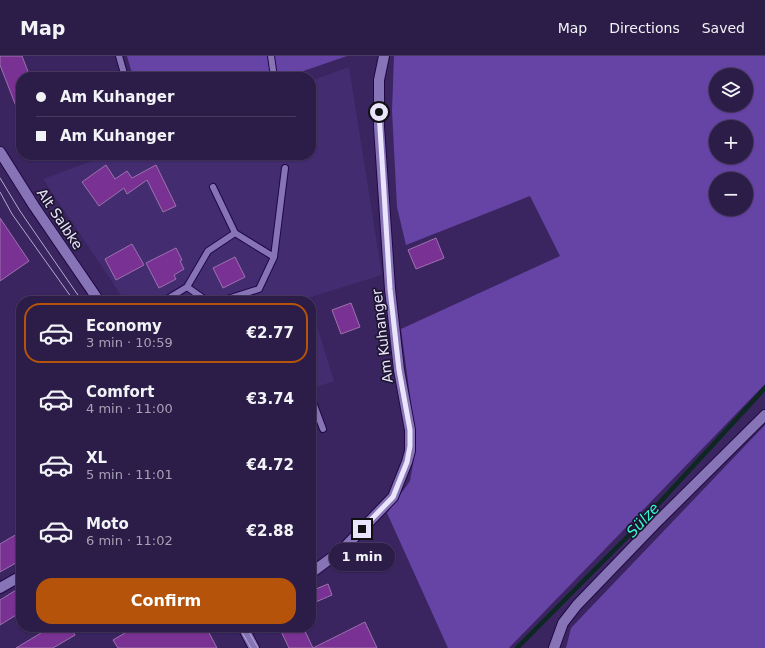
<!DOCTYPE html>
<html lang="en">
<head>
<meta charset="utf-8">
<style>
  :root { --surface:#2c1c48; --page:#34254f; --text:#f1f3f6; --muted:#a6a1b4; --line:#483a60; --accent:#b45309 }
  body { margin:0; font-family:"DejaVu Sans",sans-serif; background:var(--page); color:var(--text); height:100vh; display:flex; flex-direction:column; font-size:15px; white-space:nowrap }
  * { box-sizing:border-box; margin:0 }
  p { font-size:13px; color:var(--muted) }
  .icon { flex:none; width:22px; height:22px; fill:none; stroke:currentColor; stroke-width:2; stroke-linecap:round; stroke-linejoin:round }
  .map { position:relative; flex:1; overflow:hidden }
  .side { position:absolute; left:16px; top:240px; width:300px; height:336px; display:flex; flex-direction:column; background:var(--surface); border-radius:16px; box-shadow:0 1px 3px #0004,0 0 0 1px var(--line) }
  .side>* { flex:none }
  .hud { position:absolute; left:16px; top:16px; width:300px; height:88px; border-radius:16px; box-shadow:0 1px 3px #0004,0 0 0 1px var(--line); display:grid; align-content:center; height:88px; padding:0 20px; background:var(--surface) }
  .buttons { position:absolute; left:709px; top:12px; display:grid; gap:8px }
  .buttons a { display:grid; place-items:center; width:44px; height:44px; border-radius:50%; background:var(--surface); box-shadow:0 1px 3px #0004,0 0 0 1px var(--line); font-size:20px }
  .end { position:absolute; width:18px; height:18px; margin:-9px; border:5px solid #eae5fc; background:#111; box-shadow:0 0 0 2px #111 }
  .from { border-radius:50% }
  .bubble { position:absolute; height:28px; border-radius:14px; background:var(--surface); box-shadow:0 1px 3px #0004,0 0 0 1px var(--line); font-size:13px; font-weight:800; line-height:28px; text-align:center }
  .hud b { display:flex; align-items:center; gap:14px; height:38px; font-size:15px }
  .hud b+b { border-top:1px solid var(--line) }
  .hud i { width:10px; height:10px; background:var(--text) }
  ul { padding:7px 0 0; list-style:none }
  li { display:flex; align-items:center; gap:12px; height:60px; margin:0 8px 6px; padding:0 12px; border:2px solid transparent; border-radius:16px }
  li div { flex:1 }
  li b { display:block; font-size:15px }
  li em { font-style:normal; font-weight:800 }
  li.selected { border-color:var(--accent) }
  li>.icon { width:36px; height:36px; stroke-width:1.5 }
  .cta { display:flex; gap:8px; margin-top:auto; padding:8px 20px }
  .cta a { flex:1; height:46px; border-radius:16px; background:var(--accent); color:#fff; font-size:16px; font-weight:800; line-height:46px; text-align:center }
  header { display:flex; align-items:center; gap:24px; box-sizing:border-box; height:56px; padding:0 20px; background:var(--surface); border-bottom:1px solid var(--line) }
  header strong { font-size:19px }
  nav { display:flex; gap:22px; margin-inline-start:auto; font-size:14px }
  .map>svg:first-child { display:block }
</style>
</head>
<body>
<header>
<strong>Map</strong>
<nav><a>Map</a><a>Directions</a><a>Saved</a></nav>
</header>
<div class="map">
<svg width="765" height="592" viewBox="0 0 765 592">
  <rect width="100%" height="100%" fill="#3a2560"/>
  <!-- built -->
  <path fill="#432c6f" d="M349,11l33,208 -74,23 1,3h-184l-82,-122 66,-24h202v-74z
    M311,251l23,74 -23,8z"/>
  <!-- green -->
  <path fill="#6644a6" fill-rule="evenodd" d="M127,0h220l-61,21h-153z
    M394,0h371v328l-256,264h-61l-61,-135 23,-32 4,-23v-32l-13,-97 159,-73 -30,-60 -124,49 -9,-38 -5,-96zM716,19h30v30h-30zM716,71h30v30h-30zM716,123h30v30h-30z
    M765,369v223h-199l5,-20z"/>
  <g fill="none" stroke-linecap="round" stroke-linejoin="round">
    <!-- stream -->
    <path stroke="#0f2722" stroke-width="4.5" d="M517,592l122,-123 126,-137"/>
  </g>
  <!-- building -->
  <path fill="#793193" stroke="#9d72ae" d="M0,0h22l8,21h-9v42l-21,-54z
    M106,109l9,14 12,-8 5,7 24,-13 20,41 -13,6 -16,-32 -20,14 -3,-6 -25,18 -17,-24z
    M0,162l29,43 -29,20z
    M436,182l8,20 -28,11 -8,-19z
    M132,188l12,21 -28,15 -11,-21z
    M176,192l6,12 -2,1 4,8 -10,6 2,4 -17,9 -13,-25z
    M235,201l10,20 -22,11 -10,-20z
    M351,247l9,24 -19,7 -9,-24z
    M17,478l4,7v19l-21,12v-28z
    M328,528l4,11 -21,9v-13z
    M21,531v25l-21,13v-25z
    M365,566l12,26h-88l-10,-21h24l10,21z
    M37,571h19l2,4 8,-4h4l5,8 -22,13h-37l25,-15z
    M135,571h71l11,21h-99l-5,-8z"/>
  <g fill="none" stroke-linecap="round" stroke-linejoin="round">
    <defs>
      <path id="lane" d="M119,0l6,21
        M271,0l3,21
        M213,131l22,46
        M187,231l20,14
        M164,245l23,-14 21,-36 27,-18 39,24
        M221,245l38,-12 15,-32 11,-89
        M311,341l12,32"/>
      <path id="street" d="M311,517l31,-23 51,-53 14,-35 3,-11v-21l-11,-60 -9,-81 -11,-162v-47l5,-24
        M0,532l21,-12
        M554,592l9,-25 14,-18 79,-82 109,-108"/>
      <path id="secondary" d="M0,96l34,54 65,95
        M243,571l11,21"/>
    </defs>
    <!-- lane casing -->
    <use href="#lane" stroke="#220944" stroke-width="8"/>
    <!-- street casing -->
    <use href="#street" stroke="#220944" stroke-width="12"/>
    <!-- secondary casing -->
    <use href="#secondary" stroke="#220944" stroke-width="12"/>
    <!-- lane -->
    <use href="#lane" stroke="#8774b7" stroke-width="6"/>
    <!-- street -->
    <use href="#street" stroke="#8774b7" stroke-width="10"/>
    <!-- secondary -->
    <use href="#secondary" stroke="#8774b7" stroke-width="10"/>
    <!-- tram -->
    <path stroke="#b3aacc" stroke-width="1" d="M0,122l20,33 62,90
      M0,136l12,22 62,87
      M239,571l12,21
      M246,571l12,21"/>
  </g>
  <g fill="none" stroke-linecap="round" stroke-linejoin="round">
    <!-- route -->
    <path stroke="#eae5fc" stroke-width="5" d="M362,473l31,-32 14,-35 3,-16v-16l-11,-60 -9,-81 -11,-177"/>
  </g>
  <g text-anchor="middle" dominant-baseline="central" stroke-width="3.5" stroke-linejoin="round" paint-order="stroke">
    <!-- street labels -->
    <g font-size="14" fill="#eae5fc" stroke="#1e1630">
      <text transform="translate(60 163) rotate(56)">Alt Salbke</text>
      <text transform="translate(382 280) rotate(-97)">Am Kuhanger</text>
    </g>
    <!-- water labels -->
    <g font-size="15" font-style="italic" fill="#35f7d3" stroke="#1e1630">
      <text transform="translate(643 464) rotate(-47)">Sülze</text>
    </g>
  </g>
</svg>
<div class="buttons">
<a><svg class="icon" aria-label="layers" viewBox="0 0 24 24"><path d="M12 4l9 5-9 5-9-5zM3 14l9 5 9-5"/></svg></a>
<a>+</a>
<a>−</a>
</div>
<i class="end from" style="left:379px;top:56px"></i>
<i class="end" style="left:362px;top:473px"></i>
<div class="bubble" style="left:329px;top:487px;width:66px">1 min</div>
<div class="hud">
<b><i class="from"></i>Am Kuhanger</b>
<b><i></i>Am Kuhanger</b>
</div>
<section class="side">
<ul>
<li class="selected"><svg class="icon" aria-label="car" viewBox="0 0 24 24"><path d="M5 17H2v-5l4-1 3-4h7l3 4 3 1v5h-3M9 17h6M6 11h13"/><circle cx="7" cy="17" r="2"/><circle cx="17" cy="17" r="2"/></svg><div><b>Economy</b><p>3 min · 10:59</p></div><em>€2.77</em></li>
<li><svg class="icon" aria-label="car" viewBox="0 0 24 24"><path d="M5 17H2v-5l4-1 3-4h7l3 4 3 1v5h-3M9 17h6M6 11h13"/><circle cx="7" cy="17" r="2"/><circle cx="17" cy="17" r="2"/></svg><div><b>Comfort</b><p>4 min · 11:00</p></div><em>€3.74</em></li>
<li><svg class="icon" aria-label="car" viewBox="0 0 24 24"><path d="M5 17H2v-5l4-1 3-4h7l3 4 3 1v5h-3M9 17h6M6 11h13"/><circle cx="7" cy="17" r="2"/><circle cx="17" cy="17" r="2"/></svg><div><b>XL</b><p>5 min · 11:01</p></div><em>€4.72</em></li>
<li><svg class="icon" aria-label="car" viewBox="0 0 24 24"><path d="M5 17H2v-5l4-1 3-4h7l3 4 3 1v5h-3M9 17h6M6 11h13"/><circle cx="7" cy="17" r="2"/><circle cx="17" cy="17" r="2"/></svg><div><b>Moto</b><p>6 min · 11:02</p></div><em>€2.88</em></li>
</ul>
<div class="cta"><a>Confirm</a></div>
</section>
</div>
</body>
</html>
